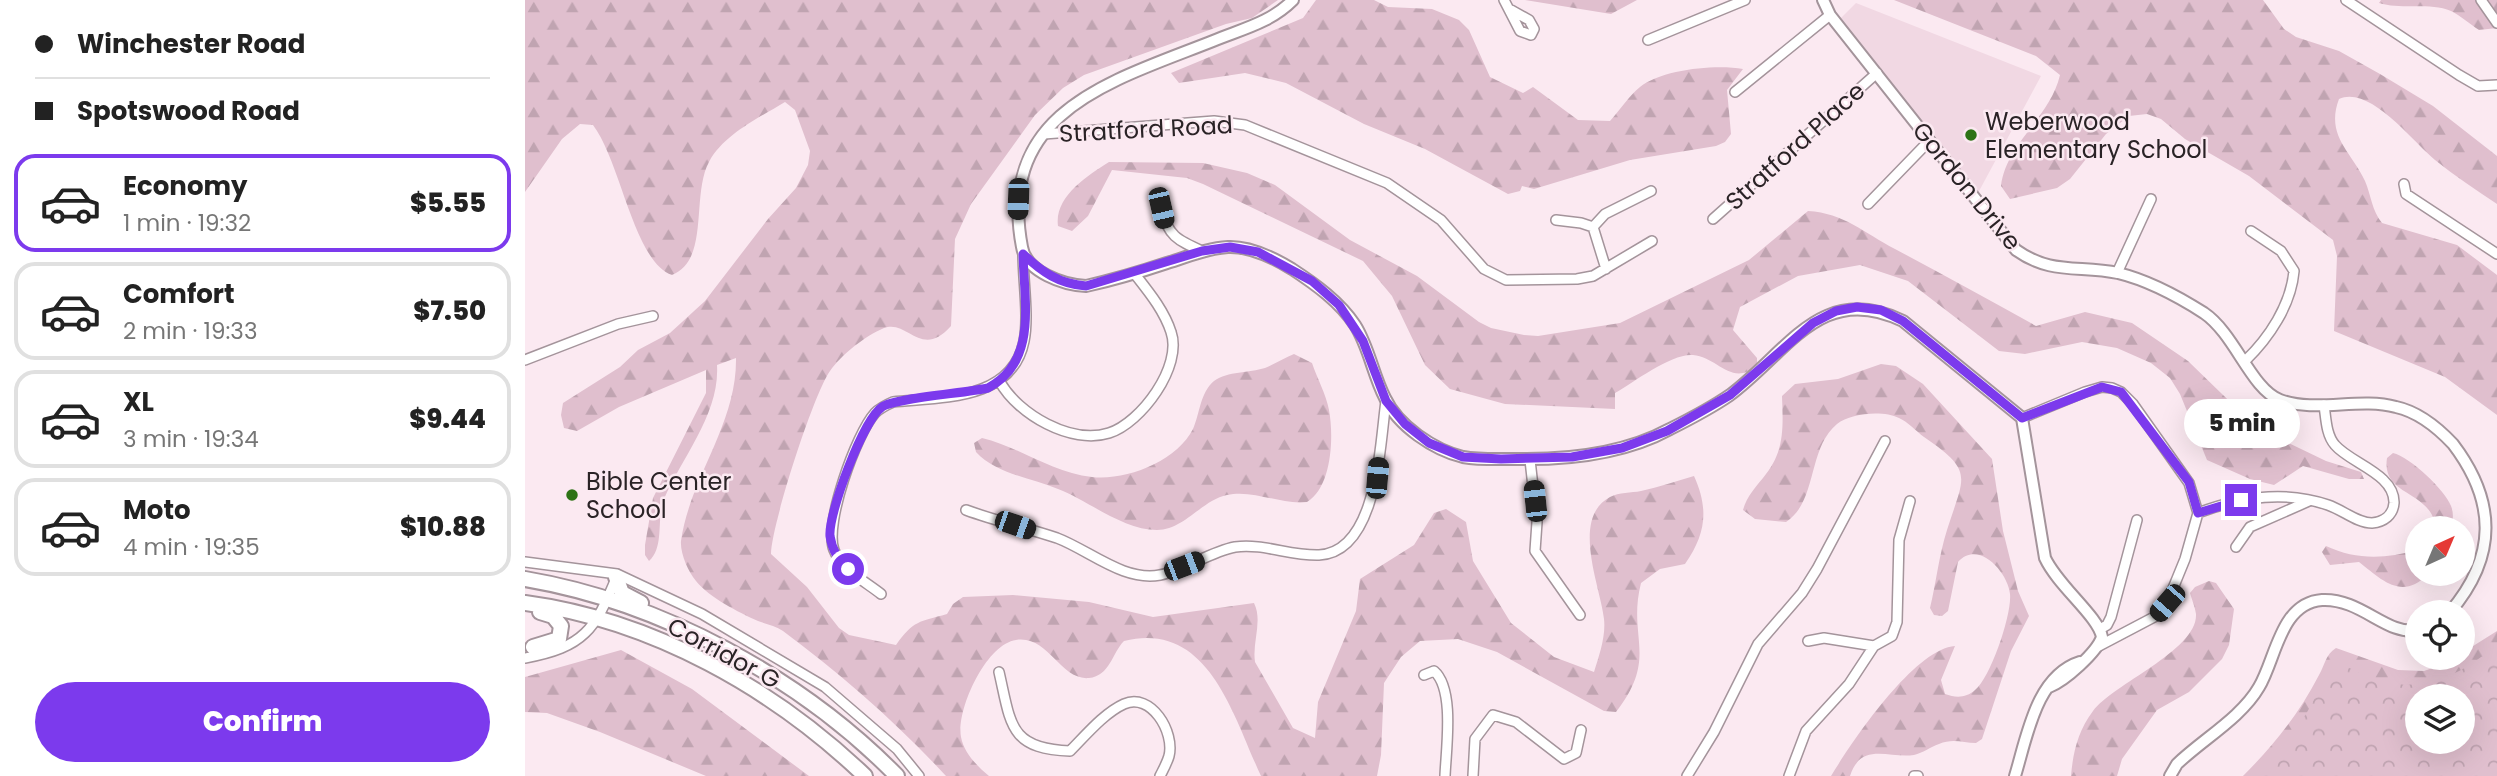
<!DOCTYPE html>
<html lang="en">
<head>
<meta charset="utf-8">
<style>
  :root { --surface:#fff; --page:#f6f6f6; --text:#222; --muted:#767676; --line:#e0e0e0; --accent:#7c3aed }
  body { margin:0; font-family:Poppins,sans-serif; background:var(--page); color:var(--text); height:100vh; display:flex; flex-direction:column; font-size:26px; white-space:nowrap }
  * { box-sizing:border-box; margin:0 }
  p { font-size:23px; color:var(--muted) }
  .icon { flex:none; width:38px; height:38px; fill:none; stroke:currentColor; stroke-width:2; stroke-linecap:round; stroke-linejoin:round }
  .map { position:relative; flex:1; overflow:hidden }
  .drawer { display:flex; flex-direction:column; background:var(--surface); width:525px }
  .drawer>* { flex:none }
  .hud { display:grid; align-content:center; height:154px; padding:0 35px; background:var(--surface) }
  .needle { width:46px; rotate:44deg }
  .buttons { position:absolute; left:1880px; top:516px; display:grid; gap:14px }
  .buttons a { display:grid; place-items:center; width:70px; height:70px; border-radius:50%; background:var(--surface); box-shadow:0 7px 28px #0002; font-size:35px }
  .end { position:absolute; width:32px; height:32px; margin:-16px; border:9px solid #7c3aed; background:#fff; box-shadow:0 0 0 4px #fff }
  .from { border-radius:50% }
  .bubble { position:absolute; height:49px; border-radius:24px; background:var(--surface); box-shadow:0 7px 28px #0002; font-size:23px; font-weight:800; line-height:49px; text-align:center }
  .car { position:absolute; width:21px; height:42px; margin:-21px -10px; border-radius:9px; box-shadow:0 0 5px 2px #0007; background:linear-gradient(#222 24%,#8ab4d8 0 40%,#222 0 76%,#8ab4d8 0 86%,#222 0) }
  .hud b { display:flex; align-items:center; gap:24px; height:66px; font-size:26px }
  .hud b+b { border-top:2px solid var(--line) }
  .hud i { width:18px; height:18px; background:var(--text) }
  ul { padding:0; list-style:none }
  li { display:flex; align-items:center; gap:21px; height:98px; margin:0 14px 10px; padding:0 21px; border:4px solid var(--line); border-radius:21px }
  li div { flex:1 }
  li b { display:block; font-size:26px }
  li em { font-style:normal; font-weight:800 }
  li.on { border-color:var(--accent) }
  li>.icon { width:63px; height:63px; stroke-width:1.5 }
  .action { display:flex; gap:14px; margin-top:auto; padding:14px 35px }
  .action a { flex:1; height:80px; border-radius:42px; background:var(--accent); color:#fff; font-size:28px; font-weight:800; line-height:80px; text-align:center }
  main { display:flex; flex:1; min-height:0 }
  .map>svg:first-child { display:block }
</style>
</head>
<body>
<main>
<section class="drawer">
<div class="hud">
<b><i class="from"></i>Winchester Road</b>
<b><i></i>Spotswood Road</b>
</div>
<ul>
<li class="on"><svg class="icon" aria-label="car" viewBox="0 0 24 24"><path d="M5 17H2v-5l4-1 3-4h7l3 4 3 1v5h-3M9 17h6M6 11h13"/><circle cx="7" cy="17" r="2"/><circle cx="17" cy="17" r="2"/></svg><div><b>Economy</b><p>1 min · 19:32</p></div><em>$5.55</em></li>
<li><svg class="icon" aria-label="car" viewBox="0 0 24 24"><path d="M5 17H2v-5l4-1 3-4h7l3 4 3 1v5h-3M9 17h6M6 11h13"/><circle cx="7" cy="17" r="2"/><circle cx="17" cy="17" r="2"/></svg><div><b>Comfort</b><p>2 min · 19:33</p></div><em>$7.50</em></li>
<li><svg class="icon" aria-label="car" viewBox="0 0 24 24"><path d="M5 17H2v-5l4-1 3-4h7l3 4 3 1v5h-3M9 17h6M6 11h13"/><circle cx="7" cy="17" r="2"/><circle cx="17" cy="17" r="2"/></svg><div><b>XL</b><p>3 min · 19:34</p></div><em>$9.44</em></li>
<li><svg class="icon" aria-label="car" viewBox="0 0 24 24"><path d="M5 17H2v-5l4-1 3-4h7l3 4 3 1v5h-3M9 17h6M6 11h13"/><circle cx="7" cy="17" r="2"/><circle cx="17" cy="17" r="2"/></svg><div><b>Moto</b><p>4 min · 19:35</p></div><em>$10.88</em></li>
</ul>
<div class="action"><a>Confirm</a></div>
</section>
<div class="map">
<svg width="1972" height="776" viewBox="0 0 1972 776">
  <defs>
    <pattern id="forest-firs" width="22" height="20" patternUnits="userSpaceOnUse" patternTransform="scale(1.75)"><rect width="22" height="20" fill="#e0bfce"/><path d="M5 1l3.5 6h-7zM16 11l3.5 6h-7z" fill="#c0a4b1"/></pattern>
    <pattern id="park-crowns" width="20" height="18" patternUnits="userSpaceOnUse" patternTransform="scale(1.75)"><rect width="20" height="18" fill="#e0bfce"/><path d="M2 6a3 3 0 1 1 6 0M12 15a3 3 0 1 1 6 0" fill="none" stroke="#c0a4b1"/></pattern>
  </defs>
  <rect width="100%" height="100%" fill="#fbe9f1"/>
  <!-- built -->
  <path fill="#f1d8e3" d="M1331,3l185,73 -63,117 -137,-175z"/>
  <!-- forest -->
  <path fill="url(#forest-firs)" fill-rule="evenodd" d="M0,0h753l-26,18 -26,6 -142,51 -21,13 -28,27 -64,89 -16,35 -4,87c-30,34 -43,-7 -67,2 -19,8 -43,27 -54,43 -17,24 -59,156 -59,183l36,33 32,41 10,7 47,10c18,-25 23,-23 51,-31l6,-10 10,-7 50,-2 76,7 64,15 101,-14c9,18 -2,39 1,59l38,66 22,10 3,-36 38,-91 4,-32 54,-34 20,-32 12,-4 20,13 7,39 38,62 43,34 40,15c5,-16 12,-36 10,-53 -3,-31 -34,-101 6,-122 9,-5 21,-4 31,-6 18,-4 35,-10 53,-15 15,33 12,58 -9,88l-25,5 -19,14c-14,55 18,74 -25,129l-12,-1 -107,-59 -39,-13 -38,2 -19,16 -17,26 -3,72 -4,21h-116c-28,-60 -52,-156 -137,-135 -12,12 -14,35 -35,37 -29,3 -40,-43 -73,-38 -30,4 -60,70 -55,97 3,16 16,29 28,39h-43c-49,-53 -105,-102 -163,-145 -7,-5 -17,-7 -25,-10 -20,-9 -48,-23 -62,-40 -8,-9 -16,-28 -15,-40 9,-64 56,-116 55,-183l-19,7c3,49 -35,92 -53,134 -8,19 1,48 -15,62l-4,-6v-10l8,-47 53,-105v-23l-87,37 -42,24 -13,-3 -3,-13 2,-12 57,-36 18,-17 32,-17 35,-32 63,-82 28,-31 12,-23 2,-14 -15,-41 -10,-8c-26,16 -61,32 -76,60 -18,33 1,98 -37,113 -38,-13 -51,-113 -79,-150l-13,-1 -18,15 -37,53z
    M791,0h58l14,7 44,2 27,11 10,10 21,47 33,16 10,-6 45,33 32,1c10,-11 19,-25 30,-34 22,-18 77,-23 103,-18l-16,21 4,44 -6,8 -9,4 -86,14 -96,29 -12,-3 -2,5 -12,3 -83,-45 -61,-25 -78,-41 -41,-10 -66,10 -8,-10 132,-55z
    M1000,0h112l-26,14z
    M1369,0h369l21,29 12,8 43,14 41,23 53,32 64,50v48c-21,-14 -42,-28 -62,-44 -22,-18 -65,-75 -96,-61 -14,37 13,53 26,82 6,14 7,30 17,42l75,22 40,30v140l-52,-38 -111,-46 3,-75 -4,-16 -84,-64 -64,-37 -24,-20 -14,-5 -18,2 -23,18 -36,45 -13,9 -47,11 -9,-13c5,-43 49,-68 59,-111l-24,-19z
    M1856,0h116v28l-18,2c-9,-6 -18,-14 -28,-19 -21,-9 -49,-1 -72,-8z
    M584,162l94,1 44,10 28,12 75,55 67,36 62,46 12,6 33,7 14,1 82,-13 129,-63 59,-49c36,2 56,22 87,38 47,25 95,51 141,77l49,-14 47,11 56,38 69,67 69,33 35,11 3,7h-15l-46,-13 -29,19 -24,-6 -43,-19 -27,-66 -10,-16 -19,-15 -34,-15 -35,-6 -57,12 -26,-3 -91,-70 -48,-16 -62,11 -58,31 -7,23 24,28v7c-25,23 -39,-8 -64,-10 -21,-2 -59,27 -78,38v16l-110,-5 -55,-15 -25,-24 -33,-69 -29,-35 -160,-77 -16,-6 -75,-8 -24,46 -16,15 -14,-5c-4,-29 29,-50 51,-64z
    M769,354l18,9c5,15 14,31 17,47 5,27 3,77 -22,92 -27,3 -54,-13 -80,-7 -25,5 -43,35 -70,35 -34,0 -68,-29 -99,-41 -26,-11 -62,-15 -82,-37l-2,-9 8,-5c38,9 70,35 110,39 34,4 85,-16 101,-48 7,-16 7,-36 21,-48 14,-10 35,-8 51,-13 10,-4 19,-10 29,-14z
    M1356,364l15,2 27,18 69,75 11,72 15,60 11,25 -18,35 -29,88 -6,4c-13,0 -23,-5 -37,1 -9,3 -16,9 -25,11 -24,4 -53,-14 -64,21h-19c20,-33 83,-127 124,-130l-14,34 4,14c11,4 21,4 30,-4 16,-13 37,-76 35,-96 -2,-21 -31,-55 -52,-32l-10,49 -6,5 -8,-1 -4,-7c6,-25 9,-53 17,-78 17,-54 28,-58 -23,-93 -8,-6 -16,-15 -25,-19 -16,-8 -48,-5 -62,6 -30,25 -19,77 -51,98l-31,-3 -12,-9c4,-15 14,-24 23,-36 19,-24 17,-49 16,-78l13,-12 43,-5z
    M1868,453c17,4 52,37 58,53 3,7 2,15 0,22h-15c-5,-39 -55,-31 -49,-70z
    M1801,546c30,14 59,13 91,4v24h11c-26,27 -46,6 -69,-12l-29,3 -8,-13z
    M1684,581l7,2 18,26 -5,36 -7,14 -33,33 -32,18 -35,49 -5,17h-46c2,-24 7,-45 22,-65 20,-27 105,-61 103,-97 -1,-7 -4,-14 -6,-21l5,-6z
    M1972,631v130l-23,15h-231c30,-30 56,-62 76,-101 6,-10 6,-20 17,-27l62,22 26,1 38,-13v-5zM1892,696h45v46h-45z
    M96,650l71,39 117,87h-103l-106,-44 -53,-19 -22,-1v-35z"/>
  <!-- park -->
  <path fill="url(#park-crowns)" fill-rule="evenodd" d="M1972,644v132h-249c46,-37 64,-63 83,-118 16,8 34,20 51,24 44,10 83,-9 115,-38zM1892,696h45v46h-45z"/>
  <g fill="none" stroke-linecap="round" stroke-linejoin="round">
    <defs>
      <path id="minor" d="M979,0l16,31 11,4 3,-6 -5,-9 -18,-10
        M1821,0l113,75 19,11 19,-1
        M1956,0l16,23
        M1123,40l97,-40
        M1210,92l95,-77
        M519,134l170,-13 31,4 142,58 54,37 43,49 22,11 71,-1 16,-3 59,-35
        M1879,184l2,10 91,60
        M1343,204l62,-64
        M636,208c7,28 16,32 41,43
        M1188,219l164,-146
        M1031,220l25,3 12,4
        M1068,227l12,-13 46,-23
        M1068,227l13,42
        M1592,273l34,-74
        M0,360l93,-36 35,-8
        M1720,361c24,-23 46,-56 49,-90l-13,-20 -30,-20
        M475,382c18,32 71,63 109,51 32,-10 74,-67 62,-101 -7,-22 -23,-41 -37,-59
        M1497,418l63,-26 17,-5 10,1 9,4 12,12 56,79 9,30 -13,46 -18,44 -11,13 -57,30
        M1005,460l7,62 -2,29 45,64
        M441,510c30,11 61,18 91,28 32,12 67,44 103,37 26,-5 49,-23 75,-28 28,-4 55,9 84,8 59,-3 61,-113 67,-154
        M1673,513c42,-16 87,-23 130,-8 15,5 29,18 44,18 12,-1 21,-8 22,-20 1,-29 -44,-40 -59,-58 -9,-10 -9,-27 -11,-40
        M1711,547l14,-20 59,-26
        M0,562l92,12 85,40 123,73 72,62 22,27
        M356,594c-15,-12 -40,-25 -47,-44 -10,-26 22,-116 41,-137 5,-5 11,-8 18,-11 48,-5 119,-1 131,-61 5,-24 -1,-61 -1,-87
        M1575,629l7,-4 4,-8 26,-97
        M1283,641l16,-3 50,8
        M0,658c59,-11 70,-28 92,-82
        M474,672c12,52 10,77 71,79 15,-15 34,-38 54,-47 27,-12 51,28 45,52 -2,7 -6,14 -9,20
        M899,675l10,-4c21,18 12,78 11,105
        M948,776l2,-37 18,-24 23,7 48,37 12,-6 5,-23
        M1162,776l27,-44 44,-88 44,-51 15,-24 68,-128
        M1264,776l17,-45 43,-47 25,-38 18,-10 5,-14 2,-82 11,-39
        M1389,776h4"/>
      <path id="tertiary" d="M768,0c-23,23 -51,29 -80,41 -101,40 -217,70 -191,206 4,25 42,38 64,39 27,-6 54,-14 81,-23 20,-6 40,-15 61,-16 23,-1 46,11 64,22 23,15 48,33 63,56 14,22 18,50 30,73 13,28 49,52 78,59 17,3 36,2 53,2 51,1 108,-5 154,-30 20,-10 41,-21 60,-34 58,-43 91,-114 173,-74l119,97 23,140c13,28 53,58 57,79 -5,15 -37,44 -53,50
        M1298,0l7,15 186,235c35,25 63,15 102,23 29,7 61,24 86,40 31,21 47,76 76,87 36,13 79,-3 116,7 23,5 41,20 57,37 44,58 44,113 -3,168
        M1490,776c12,-39 21,-100 65,-114
        M1645,776l7,-12c26,-25 64,-46 82,-77 17,-28 21,-84 63,-87 39,-2 65,36 95,30"/>
      <path id="trunk" d="M91,577l6,16 19,10
        M0,579c136,23 276,99 372,197
        M0,603c127,17 248,85 340,173
        M8,647l26,-8 2,-13 -8,-10 -13,-4"/>
    </defs>
    <!-- minor casing -->
    <use href="#minor" stroke="#a4949b" stroke-width="12"/>
    <!-- tertiary casing -->
    <use href="#tertiary" stroke="#a4949b" stroke-width="14"/>
    <!-- trunk casing -->
    <use href="#trunk" stroke="#a4949b" stroke-width="18"/>
    <!-- minor -->
    <use href="#minor" stroke="#fff" stroke-width="9"/>
    <!-- tertiary -->
    <use href="#tertiary" stroke="#fff" stroke-width="10"/>
    <!-- trunk -->
    <use href="#trunk" stroke="#fff" stroke-width="14"/>
  </g>
  <g fill="none" stroke-linecap="round" stroke-linejoin="round">
    <!-- route -->
    <path stroke="#7c3aed" stroke-width="9" d="M323,569c-10,-9 -16,-19 -18,-33 -2,-22 33,-116 52,-129 12,-9 85,-14 106,-19 50,-26 36,-87 35,-134 19,18 36,30 63,32l116,-35 28,-4 28,5 54,29 27,24 24,36 23,60 19,23 24,19 34,14 38,2 71,-2 50,-9 45,-17 63,-36 83,-72 23,-12 21,-4 24,3 22,11 119,97 80,-31 19,5 68,90 9,31 43,-13"/>
  </g>
  <!-- markers -->
  <g fill="#2d7315" stroke="#fbe9f1" stroke-width="2.5">
    <circle cx="1446" cy="135" r="7"/>
    <circle cx="47" cy="495" r="7"/>
  </g>
  <g text-anchor="middle" dominant-baseline="central" stroke-width="5" stroke-linejoin="round" paint-order="stroke">
    <!-- poi labels -->
    <g font-size="24" fill="#2a2326" stroke="#fbe9f1" text-anchor="start">
      <text x="1460" y="121">Weberwood<tspan x="1460" dy="28">Elementary School</tspan></text>
      <text x="61" y="481">Bible Center<tspan x="61" dy="28">School</tspan></text>
    </g>
    <!-- street labels -->
    <g font-size="24" fill="#2a2326" stroke="#fbe9f1">
      <text transform="translate(621 129) rotate(-3)">Stratford Road</text>
      <text transform="translate(1270 146) rotate(-42)">Stratford Place</text>
      <text transform="translate(1442 186) rotate(51)">Gordon Drive</text>
      <text transform="translate(199 653) rotate(28)">Corridor G</text>
    </g>
  </g>
</svg>
<div class="buttons">
<a><svg class="needle" viewBox="-14 -14 28 28"><path d="M0-13l5 13h-10z" fill="#e53935"/><path d="M0 13l5-13h-10z" fill="#767676"/></svg></a>
<a><svg class="icon" aria-label="locate" viewBox="0 0 24 24"><circle cx="12" cy="12" r="6"/><path d="M12 2v4M12 18v4M2 12h4M18 12h4"/></svg></a>
<a><svg class="icon" aria-label="layers" viewBox="0 0 24 24"><path d="M12 4l9 5-9 5-9-5zM3 14l9 5 9-5"/></svg></a>
</div>
<i class="end from" style="left:323px;top:569px"></i>
<i class="end" style="left:1716px;top:500px"></i>
<div class="bubble" style="left:1659px;top:399px;width:116px">5 min</div>
<i class="car" style="left:493px;top:199px;rotate:182deg"></i>
<i class="car" style="left:636px;top:208px;rotate:167deg"></i>
<i class="car" style="left:852px;top:478px;rotate:5deg"></i>
<i class="car" style="left:1010px;top:501px;rotate:354deg"></i>
<i class="car" style="left:490px;top:525px;rotate:109deg"></i>
<i class="car" style="left:659px;top:566px;rotate:69deg"></i>
<i class="car" style="left:1642px;top:603px;rotate:221deg"></i>
</div>
</main>
</body>
</html>
